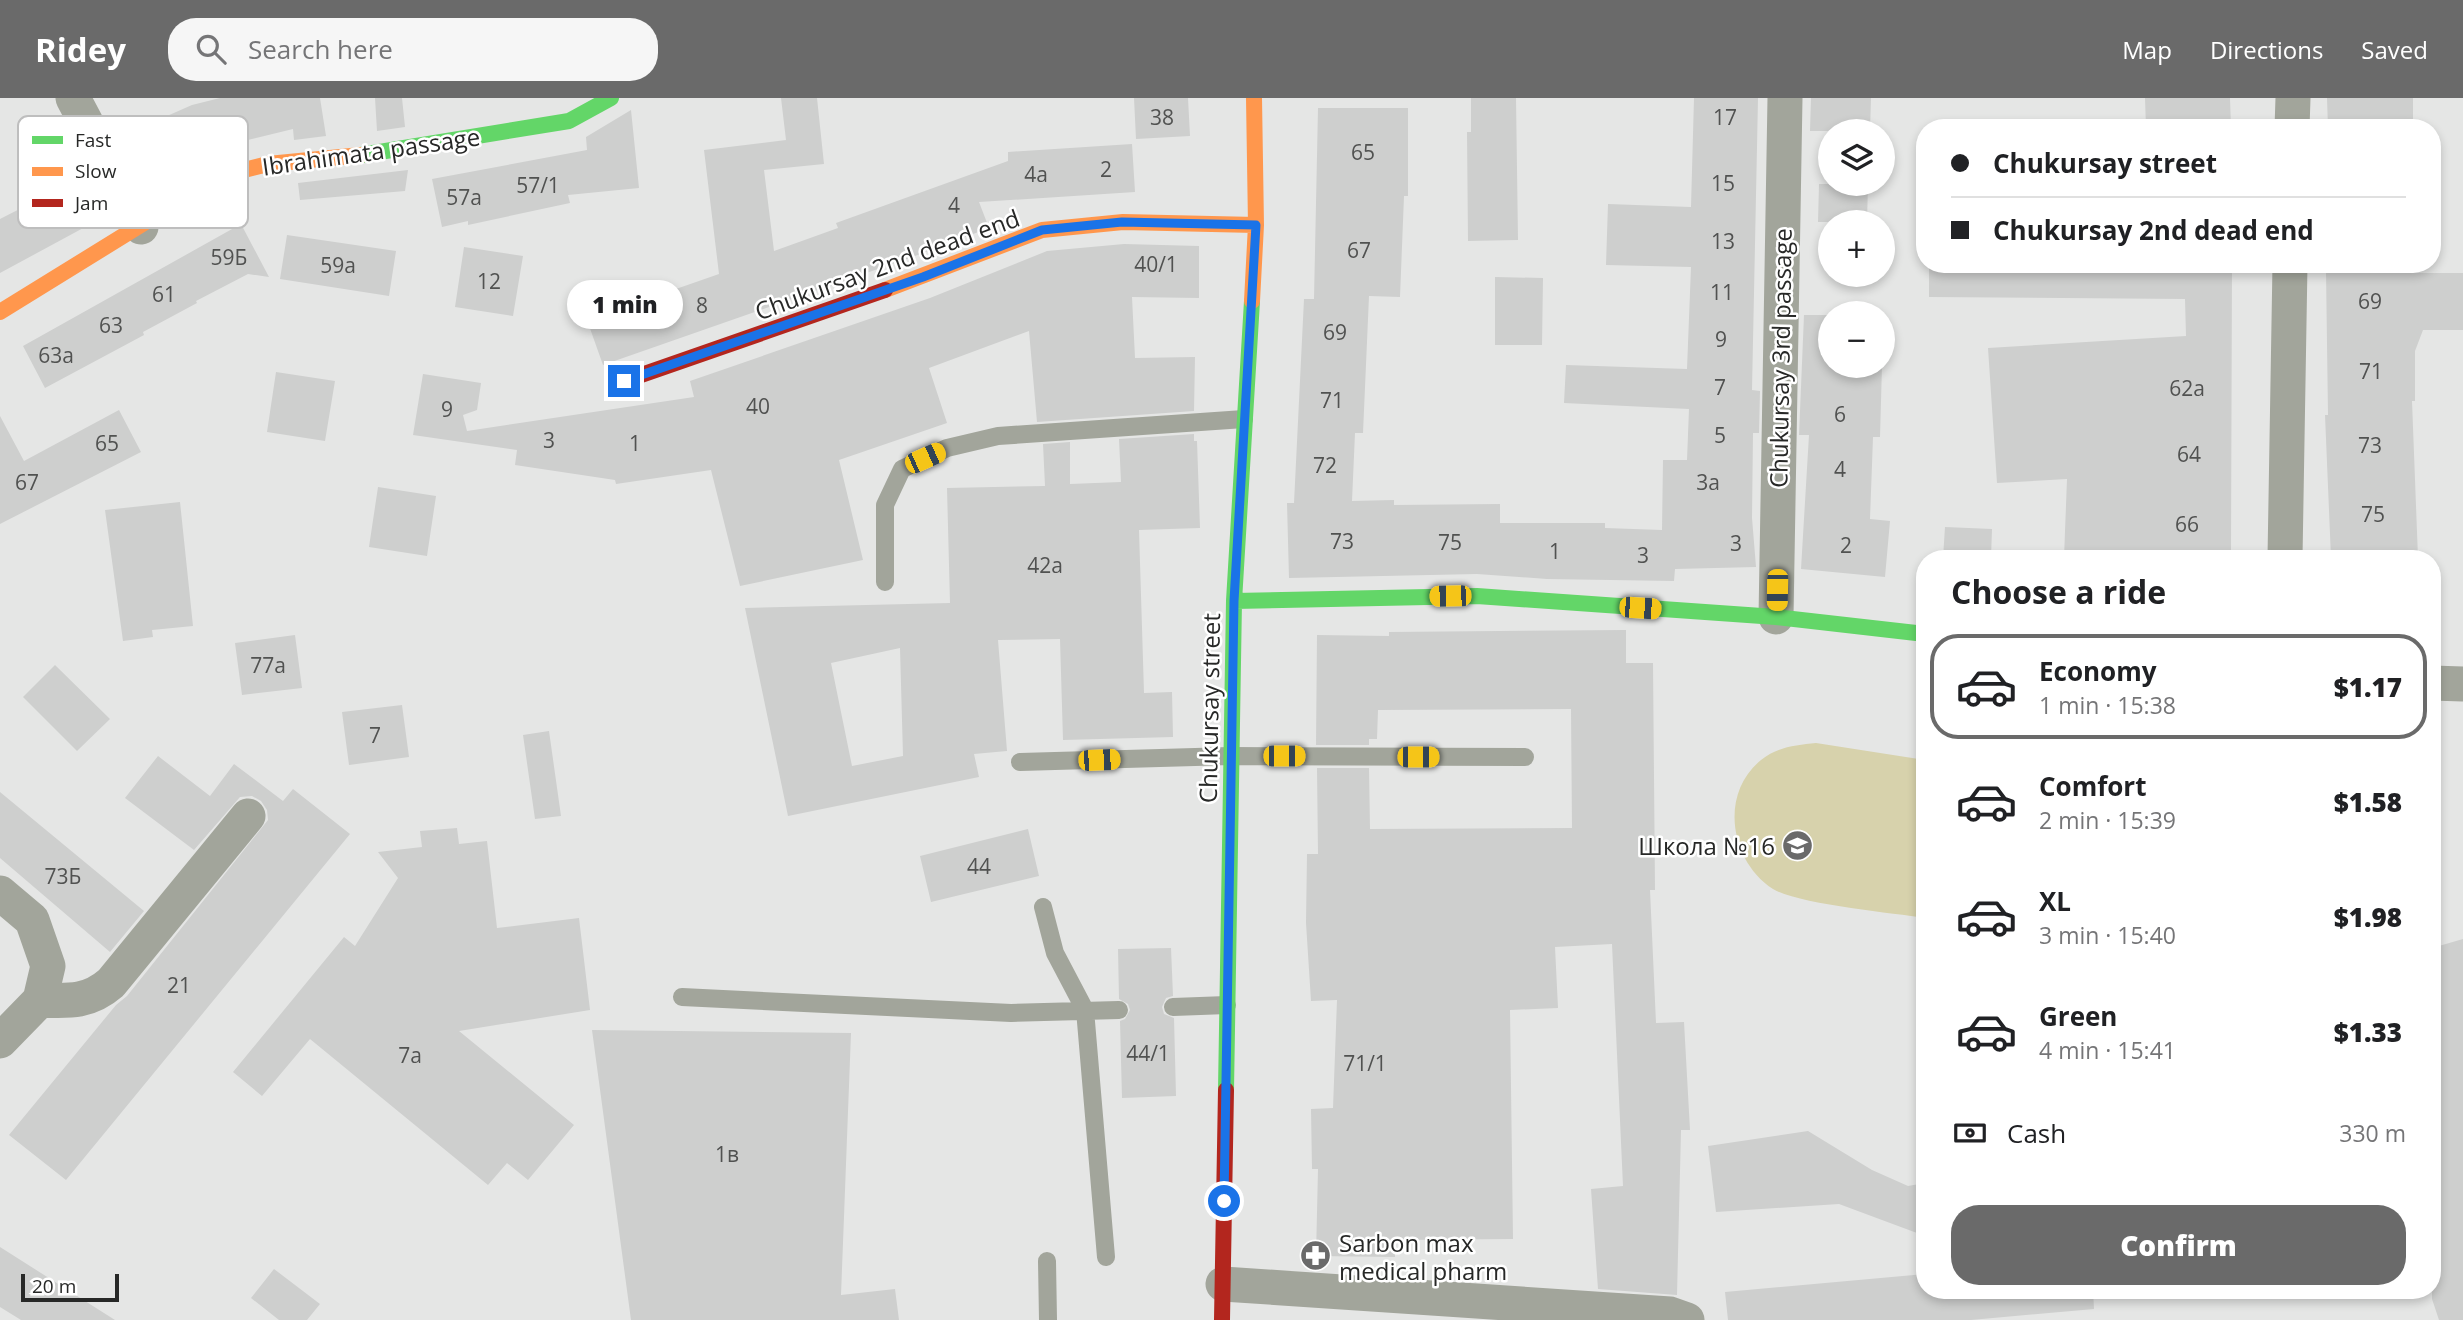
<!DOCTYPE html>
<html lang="en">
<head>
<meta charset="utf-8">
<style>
  :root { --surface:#fff; --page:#f6f6f6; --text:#202124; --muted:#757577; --line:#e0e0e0; --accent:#6a6a6a }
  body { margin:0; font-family:"Open Sans",sans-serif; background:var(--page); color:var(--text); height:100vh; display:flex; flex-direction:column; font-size:26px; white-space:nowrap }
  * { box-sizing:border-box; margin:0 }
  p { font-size:23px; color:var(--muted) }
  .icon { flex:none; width:38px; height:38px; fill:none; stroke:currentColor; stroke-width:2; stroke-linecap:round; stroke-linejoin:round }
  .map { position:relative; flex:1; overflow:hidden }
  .drawer { position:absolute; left:1916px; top:452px; width:525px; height:749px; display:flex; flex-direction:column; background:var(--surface); border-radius:28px; box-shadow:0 4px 10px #0003 }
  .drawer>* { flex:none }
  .top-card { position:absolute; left:1916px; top:21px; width:525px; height:154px; border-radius:28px; box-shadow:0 4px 10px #0003; display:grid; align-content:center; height:154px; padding:0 35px; background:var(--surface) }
  .controls { position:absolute; left:1818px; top:21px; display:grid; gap:14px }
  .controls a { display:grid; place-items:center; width:77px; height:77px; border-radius:50%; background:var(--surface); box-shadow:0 4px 10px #0003; font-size:35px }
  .scale { position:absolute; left:21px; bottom:18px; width:98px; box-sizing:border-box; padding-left:7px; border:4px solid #272827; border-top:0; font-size:19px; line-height:24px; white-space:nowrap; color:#272827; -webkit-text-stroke:5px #fff; paint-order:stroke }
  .end { position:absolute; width:32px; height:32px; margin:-16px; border:9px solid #1a73e8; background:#fff; box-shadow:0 0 0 4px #fff }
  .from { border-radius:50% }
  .bubble { position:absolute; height:49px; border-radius:24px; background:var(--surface); box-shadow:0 4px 10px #0003; font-size:23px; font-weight:800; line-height:49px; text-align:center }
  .car { position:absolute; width:21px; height:42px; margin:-21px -10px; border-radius:9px; box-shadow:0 0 5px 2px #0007; background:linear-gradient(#f5c518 24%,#345 0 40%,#f5c518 0 76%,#345 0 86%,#f5c518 0) }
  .top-card b { display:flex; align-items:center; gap:24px; height:66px; font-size:26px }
  .top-card b+b { border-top:2px solid var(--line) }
  .top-card i { width:18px; height:18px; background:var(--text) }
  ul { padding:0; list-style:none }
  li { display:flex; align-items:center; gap:21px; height:105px; margin:0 14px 10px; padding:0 21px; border:4px solid transparent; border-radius:28px }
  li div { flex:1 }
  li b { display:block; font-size:26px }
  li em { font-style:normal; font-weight:800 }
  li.active { border-color:var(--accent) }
  li>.icon { width:63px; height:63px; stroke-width:1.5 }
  h2 { padding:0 35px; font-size:32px; line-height:84px }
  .pay { display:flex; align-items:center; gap:18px; height:77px; padding:0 35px; font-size:26px }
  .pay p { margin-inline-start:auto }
  .button { display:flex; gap:14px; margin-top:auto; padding:14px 35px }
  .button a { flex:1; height:80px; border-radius:28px; background:var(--accent); color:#fff; font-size:28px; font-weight:800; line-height:80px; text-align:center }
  header { display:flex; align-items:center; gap:42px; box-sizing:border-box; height:98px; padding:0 35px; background:var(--accent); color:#fff }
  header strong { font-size:33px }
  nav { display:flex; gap:38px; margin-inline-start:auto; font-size:24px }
  .search { width:490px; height:63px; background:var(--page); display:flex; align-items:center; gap:18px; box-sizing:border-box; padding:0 24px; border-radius:28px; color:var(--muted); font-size:26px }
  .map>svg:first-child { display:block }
</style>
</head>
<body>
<header>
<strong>Ridey</strong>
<div class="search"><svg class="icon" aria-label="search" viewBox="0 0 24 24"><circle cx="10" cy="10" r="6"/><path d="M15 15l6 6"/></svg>Search here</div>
<nav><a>Map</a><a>Directions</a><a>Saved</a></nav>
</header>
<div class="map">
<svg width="2463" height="1222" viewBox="0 0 2463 1222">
  <rect width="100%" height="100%" fill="#e5e6e5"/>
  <!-- green -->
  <path fill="#d7d2ac" d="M1816,645l109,17v158c-33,-5 -128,-14 -152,-29 -43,-28 -54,-95 -12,-129 16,-13 35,-15 55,-17z"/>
  <!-- building -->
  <path fill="#cecfce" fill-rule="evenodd" d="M220,0h100l6,38 -32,4 -1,-11 -118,29 2,5 -38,17 -22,-42 75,-33z
    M375,0h27l3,29 -28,4z
    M781,0h36l7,66 -60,6 10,81 64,-23 -2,-5 172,-62v-9l124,-8 3,48 -156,10 10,26 -74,28 -312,109 -16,-45 132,-46 -15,-124 82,-10z
    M1134,0h54l2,38 -54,3z
    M1471,0h45l2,142 -50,1 -1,-109h4z
    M1694,0h64l-6,292 8,1 -1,42h-6l-1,85 4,49 -81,2 -1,12 -127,-2 -70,-5 -188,4 -2,-75h7l10,-204h10l4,-191h90v88h-4l-4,101 -31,-1 -6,137h-8l-3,68 42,-1v5l106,-1v19h105v5l57,2 1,-70h24l2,-51 -125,-6 2,-38 121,4 4,-102 -85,-2 2,-61 83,3z
    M1811,0h60l-1,33h-60z
    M2145,0h85l1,30h-85z
    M2327,0h86v30h-85z
    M631,12l8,78 -71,7 2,8 -102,22v-4l-26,6 -10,-48 155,-29 -1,-13z
    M408,72l-3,21 -105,9 -2,-17z
    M90,75l21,40 -111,60v-54z
    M1819,86h49l-1,38h-49z
    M241,126l28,53 -21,-3 -52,27 1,2 -54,29 1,3 -99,53 -22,-42z
    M287,137l109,16 -7,45 -109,-17z
    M1124,146l75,2v52l-67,-1 3,61 60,-1 -1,54 -157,11 -8,-91 -100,37 18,55 -108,37 24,100 -123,26 -29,-116 -95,14 -1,-4 -100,-15 2,-15 -104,-15 10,-61 58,9 -4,27 -14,5 4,16 227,-34 -4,-16 240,-83 117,-47z
    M464,149l59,9 -10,60 -58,-9z
    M1929,166h303l-1,291 -167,3 3,-79 -70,4 -9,-135 198,-12 -1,-37 -256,-2z
    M2413,171v4h50v57h-40l-8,21v50h-3l6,157h-87l-6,-143h3l-2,-144z
    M1495,179l48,1 -1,67h-47z
    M1804,217h26v51h52l-2,71h-7l-3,82 20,2 -5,56 -84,-8 8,-134h-10z
    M276,274l59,9 -10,60 -58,-9z
    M119,312l22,42 -141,72v-108l24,45z
    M1194,336v7h3l3,87 -61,2 5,163 28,-1 1,45 -110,3 -3,-101 -62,1 9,111 -33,3 5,23 -191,39 -43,-208 205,-5 -3,-115 98,-2 -2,-42 27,-2v42l51,-2 -2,-43zM900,550l3,108 -51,10 -21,-103z
    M378,389l58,9 -9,60 -58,-9z
    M180,404l13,124 -41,4 1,7 -30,4 -18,-131z
    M1945,429l47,2 -1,29h-48z
    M1626,532v33h27l2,227h-5l6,133 28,-1 6,108h-9l-4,165 -79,-6 -7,-100 32,-3 -11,-242 -57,3 3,61 -48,2 3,229 -118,1v17l-79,-1 2,-87h-6l-1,-60 22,-1 4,-108 -26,1 -5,-78 1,-69h11l-1,-86h52l1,61 202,-1 -1,-119 -193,1 -1,29h-8v6h-53l1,-110 72,1v-4z
    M295,537l7,53 -60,7 -7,-52z
    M55,567l55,54 -33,32 -54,-54z
    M402,607l7,52 -60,8 -7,-53z
    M549,633l12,85 -26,3 -12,-84z
    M158,658l52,40 24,-32 49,37 10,-12 57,45 -284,346 -57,-45 107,-130 11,-9 141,-176 -1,-10 -6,-9 -9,-5 -12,1 -46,53 -69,-52z
    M0,694l144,119 -34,41 -110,-94z
    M457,730l2,16 28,-3 10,87 82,-10 11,92 -131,21 115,94 -46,55 -21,-17 -19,22 -178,-146 -48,57 -29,-24 111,-135 11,9 43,-68 -20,-26 44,-5 -2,-16z
    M1028,731l11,47 -108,26 -11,-46z
    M2463,841v381h-24l-7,-21v-351z
    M1171,850l2,48 -7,2 -4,9 2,7 10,4 2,78 -54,2 -2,-77 5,-2 5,-9 -2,-6 -9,-5 -1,-50z
    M592,932l259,3 -10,262 54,-6 4,31h-268z
    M1808,1033l64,39 36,16 17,-3v53l-86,-32 -123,8 -8,-66z
    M0,1149l115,73h-94l-21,-13z
    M274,1171l46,35 -13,16h-28l-28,-22z
    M1925,1176v16h168l1,19 -123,11h-243l-3,-28z"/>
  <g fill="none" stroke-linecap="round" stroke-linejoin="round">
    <!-- lane -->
    <path stroke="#a2a59b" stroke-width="18" d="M885,484v-77l17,-36 45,-21 51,-12 246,-17
      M1020,664l210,-6 295,1
      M1043,809l12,46 30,57 21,247
      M682,899l329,16 108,-3
      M1173,909l54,-2
      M1047,1163l1,59"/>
    <!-- street -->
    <path stroke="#a2a59b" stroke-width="35" d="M73,0l68,129
      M2292,30l1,-30
      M2285,460l5,-294
      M1776,519l9,-519
      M2432,585l31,1
      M0,795l32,27 16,46 -8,34 -40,41
      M40,902c28,1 48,3 71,-17l137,-167
      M1223,1186l447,30 17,6"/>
    <!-- fast -->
    <path stroke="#63d668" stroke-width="16" d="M361,57l208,-34 42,-23
      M1234,503l243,-5 299,21 149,17
      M1226,992l8,-489 18,-300"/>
    <!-- slow -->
    <path stroke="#ff974d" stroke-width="16" d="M885,192l157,-60 81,-8 133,3
      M1252,203l4,-76 -2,-127
      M0,214l220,-136 48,-12 93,-9"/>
    <!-- jam -->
    <path stroke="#b3261e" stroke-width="16" d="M624,283l261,-91
      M1222,1222l4,-230"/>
  </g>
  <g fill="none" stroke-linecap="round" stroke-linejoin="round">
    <!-- route -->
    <path stroke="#1a73e8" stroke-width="9" d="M624,283l299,-104 119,-47 80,-8 134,3 -22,376 -10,600"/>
  </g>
  <!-- icons -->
  <defs>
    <symbol id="school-disc" viewBox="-11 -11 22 22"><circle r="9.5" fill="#6a6a6a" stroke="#fff"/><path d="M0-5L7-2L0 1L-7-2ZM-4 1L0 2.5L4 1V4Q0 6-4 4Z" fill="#fff"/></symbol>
    <symbol id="pharmacy-disc" viewBox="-11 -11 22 22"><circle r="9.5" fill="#6a6a6a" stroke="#fff"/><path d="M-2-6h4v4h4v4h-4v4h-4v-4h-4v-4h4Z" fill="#fff"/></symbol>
  </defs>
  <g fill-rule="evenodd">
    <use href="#school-disc" x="1780" y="730" width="35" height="35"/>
    <use href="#pharmacy-disc" x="1298" y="1140" width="35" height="35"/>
  </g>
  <g text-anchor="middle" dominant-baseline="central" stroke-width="5" stroke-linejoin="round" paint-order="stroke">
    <!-- number labels -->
    <g font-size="21" fill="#515251">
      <text x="1162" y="19">38</text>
      <text x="1725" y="19">17</text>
      <text x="1363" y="54">65</text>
      <text x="1106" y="71">2</text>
      <text x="1036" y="76">4a</text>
      <text x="1723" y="85">15</text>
      <text x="538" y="87">57/1</text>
      <text x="464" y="99">57a</text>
      <text x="954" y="107">4</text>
      <text x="1723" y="143">13</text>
      <text x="1359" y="152">67</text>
      <text x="229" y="159">59Б</text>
      <text x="1156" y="166">40/1</text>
      <text x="338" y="167">59а</text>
      <text x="489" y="183">12</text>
      <text x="1722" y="194">11</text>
      <text x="164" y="196">61</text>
      <text x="2370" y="203">69</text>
      <text x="702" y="207">8</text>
      <text x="111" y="227">63</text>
      <text x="1335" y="234">69</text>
      <text x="1721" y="241">9</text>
      <text x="56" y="257">63a</text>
      <text x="2371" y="273">71</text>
      <text x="1720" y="289">7</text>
      <text x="2187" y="290">62а</text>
      <text x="1332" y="302">71</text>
      <text x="758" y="308">40</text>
      <text x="447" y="311">9</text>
      <text x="1840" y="316">6</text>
      <text x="1720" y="337">5</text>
      <text x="549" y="342">3</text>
      <text x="107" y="345">65</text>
      <text x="635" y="345">1</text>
      <text x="2370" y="347">73</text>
      <text x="2189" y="356">64</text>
      <text x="1325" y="367">72</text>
      <text x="1840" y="371">4</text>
      <text x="27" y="384">67</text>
      <text x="1708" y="384">3а</text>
      <text x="2373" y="416">75</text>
      <text x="2187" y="426">66</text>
      <text x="1342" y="443">73</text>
      <text x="1450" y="444">75</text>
      <text x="1736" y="445">3</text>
      <text x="1846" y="447">2</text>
      <text x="1555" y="453">1</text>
      <text x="1643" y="457">3</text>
      <text x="1045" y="467">42a</text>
      <text x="268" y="567">77a</text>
      <text x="375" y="637">7</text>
      <text x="979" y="768">44</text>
      <text x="63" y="778">73Б</text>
      <text x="179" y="887">21</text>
      <text x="1148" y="955">44/1</text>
      <text x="410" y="957">7a</text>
      <text x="1365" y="965">71/1</text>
      <text x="727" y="1056">1в</text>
    </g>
    <!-- street labels -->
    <g font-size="24" fill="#272827" stroke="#fff">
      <text transform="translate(371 53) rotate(-8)">Ibrahimаta passage</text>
      <text transform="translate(887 166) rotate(-20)">Chukursay 2nd dead end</text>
      <text transform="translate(1780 260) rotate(-89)">Chukursay 3rd passage</text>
      <text transform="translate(1209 610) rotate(-89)">Chukursay street</text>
    </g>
    <!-- poi labels -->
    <g font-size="24" fill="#272827" stroke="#fff" text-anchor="end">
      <text x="1775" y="747">Школа №16</text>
      <text x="1339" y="1144" text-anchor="start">Sarbon max<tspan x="1339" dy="28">medical pharm</tspan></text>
    </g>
  </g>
  <!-- legend -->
  <rect x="18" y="18" width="230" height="112" rx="10" fill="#fff" stroke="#bebebe" stroke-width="2"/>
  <rect x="32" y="38" width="31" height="8" fill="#63d668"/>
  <rect x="32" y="69" width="31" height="9" fill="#ff974d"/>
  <rect x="32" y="101" width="31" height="8" fill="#b3261e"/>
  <g font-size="19" fill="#272827">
    <text x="75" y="49">Fast</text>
    <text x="75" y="80">Slow</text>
    <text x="75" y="112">Jam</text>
  </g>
</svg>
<div class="controls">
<a><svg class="icon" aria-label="layers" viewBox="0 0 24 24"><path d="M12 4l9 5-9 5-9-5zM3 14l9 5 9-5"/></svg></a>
<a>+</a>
<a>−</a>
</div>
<div class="scale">20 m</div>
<i class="end from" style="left:1224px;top:1103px"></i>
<i class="end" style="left:624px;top:283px"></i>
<div class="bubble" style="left:567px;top:182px;width:116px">1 min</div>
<i class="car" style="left:925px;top:360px;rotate:66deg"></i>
<i class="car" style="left:1777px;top:492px;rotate:181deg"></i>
<i class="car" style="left:1450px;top:498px;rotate:269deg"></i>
<i class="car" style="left:1640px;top:510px;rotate:94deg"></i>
<i class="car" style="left:1284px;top:658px;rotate:90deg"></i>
<i class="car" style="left:1418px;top:659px;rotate:90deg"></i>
<i class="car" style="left:1099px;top:662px;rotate:88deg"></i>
<div class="top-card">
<b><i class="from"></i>Chukursay street</b>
<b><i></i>Chukursay 2nd dead end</b>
</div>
<section class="drawer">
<h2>Choose a ride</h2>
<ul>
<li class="active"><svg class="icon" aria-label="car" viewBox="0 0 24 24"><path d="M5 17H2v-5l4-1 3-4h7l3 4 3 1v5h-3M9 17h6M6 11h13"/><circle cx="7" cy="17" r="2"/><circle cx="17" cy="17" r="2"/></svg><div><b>Economy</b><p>1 min · 15:38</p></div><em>$1.17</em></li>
<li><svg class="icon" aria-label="car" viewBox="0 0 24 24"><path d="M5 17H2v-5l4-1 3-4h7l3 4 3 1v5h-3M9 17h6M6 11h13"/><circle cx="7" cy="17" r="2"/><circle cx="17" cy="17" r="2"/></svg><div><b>Comfort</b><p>2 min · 15:39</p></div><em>$1.58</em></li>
<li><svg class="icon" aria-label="car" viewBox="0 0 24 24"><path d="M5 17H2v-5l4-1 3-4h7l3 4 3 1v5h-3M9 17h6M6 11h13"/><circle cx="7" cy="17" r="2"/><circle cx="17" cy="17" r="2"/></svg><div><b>XL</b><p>3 min · 15:40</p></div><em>$1.98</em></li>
<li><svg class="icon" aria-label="car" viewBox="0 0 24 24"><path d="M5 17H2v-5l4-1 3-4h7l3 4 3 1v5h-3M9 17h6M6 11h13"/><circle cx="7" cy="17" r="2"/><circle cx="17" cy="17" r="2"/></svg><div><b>Green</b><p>4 min · 15:41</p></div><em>$1.33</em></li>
</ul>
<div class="pay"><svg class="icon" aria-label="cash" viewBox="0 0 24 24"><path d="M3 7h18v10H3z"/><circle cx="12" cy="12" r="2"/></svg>Cash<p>330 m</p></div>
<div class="button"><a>Confirm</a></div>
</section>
</div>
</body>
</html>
